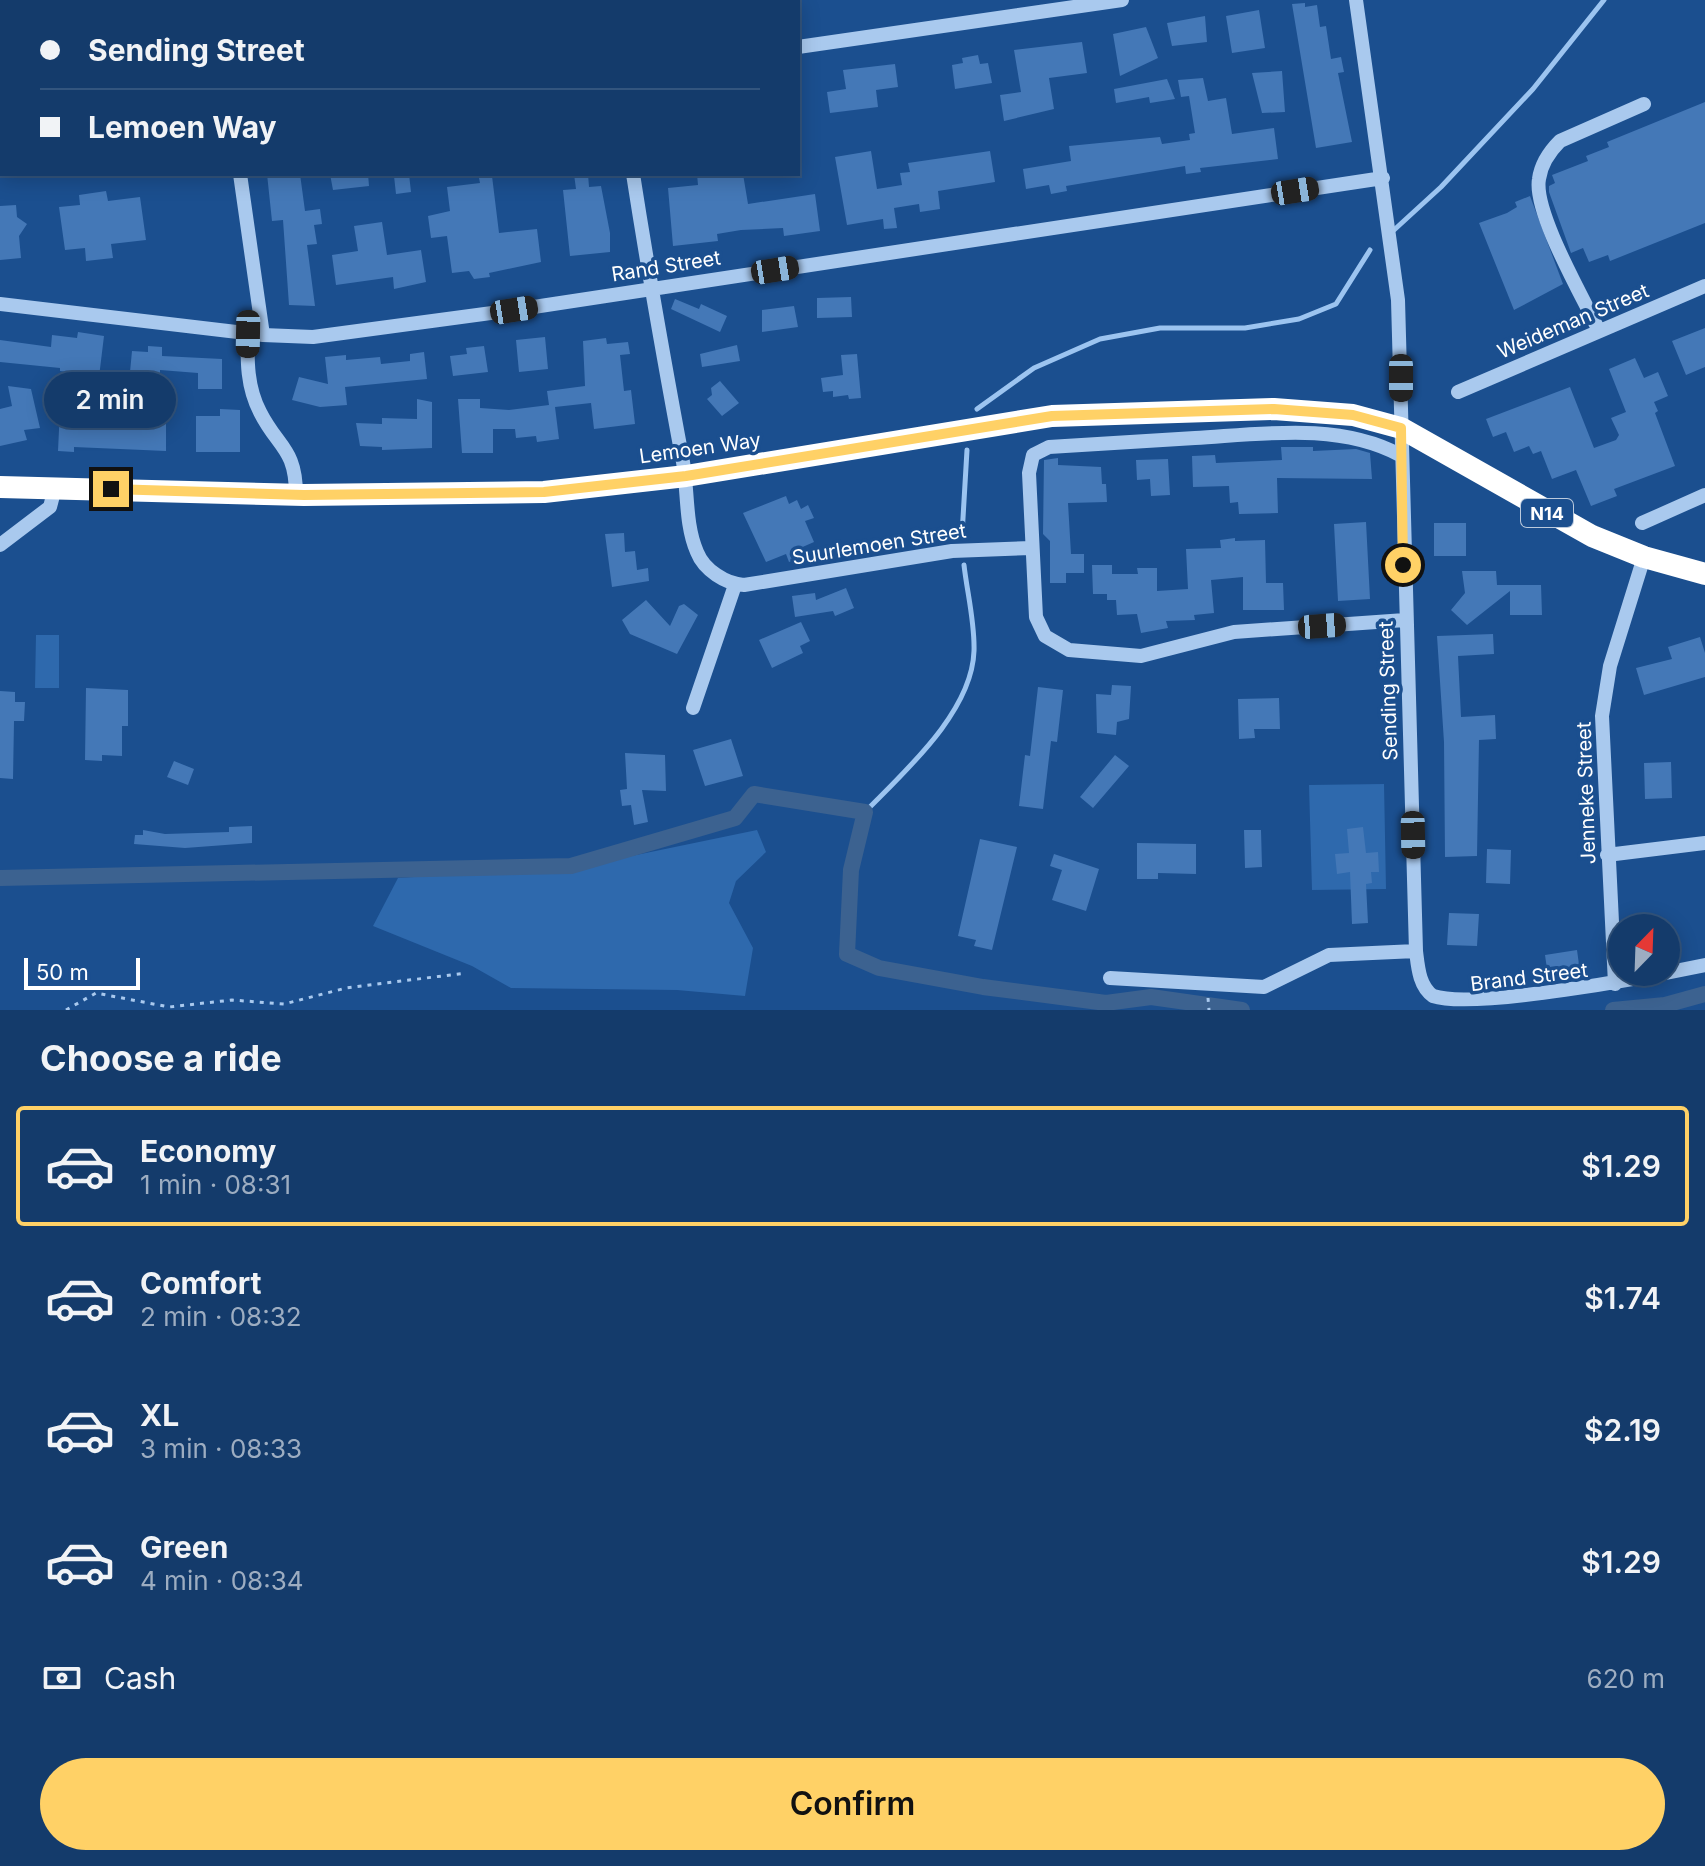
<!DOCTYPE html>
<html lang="en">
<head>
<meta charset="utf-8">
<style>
  :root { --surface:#143b6b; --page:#1d4271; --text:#f1f3f6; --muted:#9dadc1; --line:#33557e; --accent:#ffd166 }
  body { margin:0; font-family:Inter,sans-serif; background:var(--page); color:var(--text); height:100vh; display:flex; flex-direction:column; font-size:30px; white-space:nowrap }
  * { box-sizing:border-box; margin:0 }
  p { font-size:26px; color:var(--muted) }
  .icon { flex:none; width:44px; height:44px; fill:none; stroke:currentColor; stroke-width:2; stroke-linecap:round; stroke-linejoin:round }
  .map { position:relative; height:1010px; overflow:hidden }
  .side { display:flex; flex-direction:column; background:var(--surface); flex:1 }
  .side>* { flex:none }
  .banner { position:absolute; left:0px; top:0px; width:800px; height:176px; box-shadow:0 4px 20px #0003,0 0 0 2px var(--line); display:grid; align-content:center; height:176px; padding:0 40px; background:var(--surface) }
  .needle { width:52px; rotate:23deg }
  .fabs { position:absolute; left:1608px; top:914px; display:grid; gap:16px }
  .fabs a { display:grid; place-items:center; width:72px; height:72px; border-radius:50%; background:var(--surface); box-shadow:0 4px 20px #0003,0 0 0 2px var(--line); font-size:40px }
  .scale { position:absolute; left:24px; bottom:20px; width:116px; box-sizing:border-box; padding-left:8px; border:4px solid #fff; border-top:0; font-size:22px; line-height:28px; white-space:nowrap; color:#fff; -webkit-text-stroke:6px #1b4f8f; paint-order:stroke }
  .end { position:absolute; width:36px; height:36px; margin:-18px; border:10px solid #ffd166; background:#111; box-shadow:0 0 0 4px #111 }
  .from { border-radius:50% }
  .bubble { position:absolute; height:56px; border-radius:28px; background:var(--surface); box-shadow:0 4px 20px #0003,0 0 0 2px var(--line); font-size:26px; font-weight:600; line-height:56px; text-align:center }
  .car { position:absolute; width:24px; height:48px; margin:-24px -12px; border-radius:10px; box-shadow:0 0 6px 2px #0007; background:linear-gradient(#222 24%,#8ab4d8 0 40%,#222 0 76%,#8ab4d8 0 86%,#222 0) }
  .banner b { display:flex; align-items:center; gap:28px; height:76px; font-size:30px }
  .banner b+b { border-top:2px solid var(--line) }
  .banner i { width:20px; height:20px; background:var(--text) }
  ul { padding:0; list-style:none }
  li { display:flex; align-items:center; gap:24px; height:120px; margin:0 16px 12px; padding:0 24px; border:4px solid transparent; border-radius:8px }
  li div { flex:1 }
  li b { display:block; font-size:30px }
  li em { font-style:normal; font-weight:600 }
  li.selected { border-color:var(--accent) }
  li>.icon { width:72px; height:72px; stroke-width:1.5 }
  h2 { padding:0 40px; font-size:36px; line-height:96px }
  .pay { display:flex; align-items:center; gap:20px; height:88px; padding:0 40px; font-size:30px }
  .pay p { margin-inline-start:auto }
  .cta { display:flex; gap:16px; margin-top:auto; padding:16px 40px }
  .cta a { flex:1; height:92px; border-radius:48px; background:var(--accent); color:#111; font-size:32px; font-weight:600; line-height:92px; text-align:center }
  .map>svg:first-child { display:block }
</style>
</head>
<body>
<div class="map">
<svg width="1705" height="1010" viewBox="0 0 1705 1010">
  <rect width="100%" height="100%" fill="#1b4f8f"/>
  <!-- green -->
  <path fill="#2e69ad" d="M36,635h23v53h-24z
    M1384,784l2,105 -74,1 -3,-105z
    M757,830l9,22 -30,29 -7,22 24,45 -8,48 -68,-6 -166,-2 -39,-22 -99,-40 25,-48 185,-12z"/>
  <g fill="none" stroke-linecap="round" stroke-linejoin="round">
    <!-- stream -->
    <path stroke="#9cc4f0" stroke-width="5" d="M1394,230l47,-43 92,-98 71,-89
      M977,409l57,-41 66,-29 60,-11h85l54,-9 37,-15 34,-54
      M962,535l5,-85
      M865,812c40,-41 107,-100 109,-161 1,-28 -7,-59 -10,-86"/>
    <!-- canal -->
    <path stroke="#3c6290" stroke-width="16" d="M0,878l571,-12 164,-48 19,-24 111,18 -14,58 -4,84 32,14 104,19 123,16 45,-6 91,13
      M1613,1010l52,-5 40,-11"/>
  </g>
  <!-- building -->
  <path fill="#4478b7" d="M1305,3v4l12,-2 3,22 6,-1 5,33 10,-2 3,15 -6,1 14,69 -36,6 -24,-144z
    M1259,10l6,38 -33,5 -6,-37z
    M1205,16l2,26 -35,4 -5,-23z
    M1146,27l12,31 -38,18 -7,-42z
    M1082,42l5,31 -38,5 5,31 -50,12 -4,-26 21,-3 -7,-42z
    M978,55l2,9 8,-1 4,20 -37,6 -3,-24 11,-2 -1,-5z
    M895,64l3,23 -22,3 2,17 -48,6 -3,-21 19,-3 -3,-19z
    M1282,71l3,41 -23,1 -10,-40z
    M1203,78l5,23 18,-3 6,36 42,-6 4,31 -78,9 1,4 -15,2 -1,-8 -119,20 1,5 -16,3 -2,-9 -23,4 -3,-20 48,-8 -2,-15 91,-9 2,7 28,-4 -1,-6 6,-1 -6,-37 -8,1 -3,-17z
    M1167,79l8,20 -25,4 -1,-6 -33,6 -2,-14z
    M1705,102v121l-95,38 -2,-6 -19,7 -6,-14 -12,5 -22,-61v-6l6,-3 -3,-8 36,-14 -2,-5 23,-9 -2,-5z
    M871,151l6,38 25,-4 -2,-12 10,-1 -2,-9 82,-12 5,31 -57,9 2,18 -20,3 -1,-8 -25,4 3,20 -13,1 -1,-10 -36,6 -12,-68z
    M267,174h33l5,37 15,-2 2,15 -8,1 3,19 -10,1 8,61 -26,-1 -6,-85 -11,1z
    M330,174h38l1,12 -36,4z
    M409,174l2,18 -15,2 -2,-18z
    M574,174h14l1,13 12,-1 9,47v19l-40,4 -7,-66 13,-1z
    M697,174h46l5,30 67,-10 5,37 -36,5 -1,-8 -42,2 -24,4 1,7 -45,5 -5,-58 30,-3z
    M492,176l7,57 38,-4 4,33 -52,11 1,4 -16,2 -5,-8 -17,2 -5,-37 -16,2 -3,-22 22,-5 -3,-24 33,-4 -1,-5z
    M106,191l2,10 32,-4 6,43 -35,4 2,14 -27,3 -1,-13 -20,2 -6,-43 21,-2 -1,-10z
    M1530,196l33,88 -49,26 -35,-87 28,-10 10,-6 -2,-5z
    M16,205l1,12 10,7 -8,12 2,22 -21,2v-54z
    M382,222l5,33 34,-5 5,32 -32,7 -1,-12 -57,8 -4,-30 26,-4 -4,-25z
    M851,297l1,20 -35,1v-20z
    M675,299l24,10 2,-5 26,12 -7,16 -49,-23z
    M794,306l4,21 -36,5v-22z
    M1705,328v39l-19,8 -14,-34z
    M78,332l26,4 -5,41 -39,-6v-3l-60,-6v-22l51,7 1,-12 25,3z
    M545,337l3,32 -29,3 -3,-32z
    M606,338l1,6 21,-2 2,12 -10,1 4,36 7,-1 4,34 -41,5 -3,-26 -36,4 4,32 -22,3 -1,-6 -20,2 -1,-9h-22v24h-31l-4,-54h22v9l29,2 40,-5 -2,-14 38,-5 -2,-45z
    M737,345l3,16 -38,6 -2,-13z
    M148,346l14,1v9l60,3v30h-24v-16l-38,-3v5l-30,-3 2,-21 16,1z
    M484,346l4,26 -35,4 -3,-20 17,-2 -1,-6z
    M424,352l3,27 -82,8 2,18 -27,2 -28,-7 7,-23 29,7 -3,-27 21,-2v5l34,-3 1,7 29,-3v-7z
    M857,354l4,44 -12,1 -1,-4 -15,2v-6l-10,1 -2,-14 22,-3 -2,-20z
    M1635,358l9,20 14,-6 10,24 -14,6 4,9 -3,2 20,53 -61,23 3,7 -26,10 -15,-36 -24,9 -11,-28 -8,3 -4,-8 -15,6 -8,-20 -13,5 -7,-18 84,-32 24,61 22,-8 3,-5 -8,-17 15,-6 -17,-43z
    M720,381l19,22 -17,13 -15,-17 5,-4 -1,-7z
    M8,386l23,3 9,39 -16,2 3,10 -27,6v-37l12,-3z
    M417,399l15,3v46l-50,2v-3l-22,-1 -4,-23 26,1v-6l35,1z
    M60,408h13v7l16,1 -1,12 30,1v-8l18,1 1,-12 23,1 -1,10 7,1v29l-92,-4v5l-16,-1z
    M220,409l20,1v42h-44v-36h24z
    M1281,447h32v4l43,-2 14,4 2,26 -95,-1 1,35 -39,1 -1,-12 -8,1 -1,-17 -36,1 -1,-31 23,-1 1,8 66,-3z
    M1058,458v7l43,2 1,17h4l1,18 -39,1 3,51h13v19h-18v10h-16v-42l-7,-7 1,-74z
    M1168,459l2,36 -19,1 -1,-17 -13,1 -1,-20z
    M786,496l3,8 8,-4 4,9 7,-4 6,13 -9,3 9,21 -16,7 3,9 -12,4 -3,-8 -20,8 -23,-49z
    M1366,522l4,77 -32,2 -4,-77z
    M1434,523h32v33h-32z
    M624,533l1,19 10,-1 2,19 11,-2 1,13 -37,6 -7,-53z
    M1235,538v3l30,-1 1,43h17l1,27h-41v-33l-32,3 3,33 -20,2 1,5 -29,1 2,7 -27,5 -4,-19 -20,1 -1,-15h-9v-6h-14l-1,-29h20v9h26l-1,-6h20v23l31,-2 -2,-40 35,-1 -1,-8z
    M1462,571h34l1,14h44l1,30h-32v-24l-43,34 -16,-15 14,-17z
    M846,588l8,20 -19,8 -2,-5 -38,6 -3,-21 23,-3 1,7z
    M646,600l24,26 9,-20 5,-2 14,11 -21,39 -47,-20 -8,-14z
    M801,622l9,19 -10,5 3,7 -31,15 -13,-28z
    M1493,634l1,20 -36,2 3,61 34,-2 1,24 -17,1 -2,116 -32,1 -1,-115 -7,-106z
    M1700,637l5,16v24l-61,18 -8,-27 36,-9 -4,-12z
    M1112,685l19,1 -2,33 -12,3 -1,13 -19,-2 -1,-39 15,1z
    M1038,687l25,3 -6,52 -6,-1 -8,68 -24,-3 6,-51 5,1z
    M86,688l42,2v36h-6v30l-20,-1v6l-17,-1z
    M0,691l15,1v10h10l-1,19h-10l-1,58 -13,-1z
    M1279,698l1,31h-26l1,9 -16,1 -1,-40z
    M731,739l12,37 -38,10 -12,-36z
    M625,753l40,2 1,36 -24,-1 6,32 -14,3 -3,-20 -9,1 -2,-16 7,-1z
    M1115,755l14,11 -36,42 -13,-11z
    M174,761l20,8 -6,16 -21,-8z
    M1671,762l1,36 -27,1 -1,-36z
    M252,826v17l-67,5 -51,-4 1,-9h8v-5l22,4 64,-2v-5z
    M1363,827l3,26 12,-1 1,20h-8l1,11 -6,1 2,39 -16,1 -2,-52 -13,2 -2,-20 14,-1 -2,-24z
    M1244,830h17l1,37 -17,1z
    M980,839l37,8 -25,103 -18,-4 2,-6 -18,-4z
    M1137,843l59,1v30l-38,-1v6h-21z
    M1487,849l24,1 -1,34 -24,-1z
    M1054,854l45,15 -13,42 -34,-11 10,-30 -12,-4z
    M1449,913l30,1 -2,32 -30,-1z
    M1577,950l3,22 -32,4 -3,-21z"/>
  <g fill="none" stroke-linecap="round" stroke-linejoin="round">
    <!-- path -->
    <path stroke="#a9c9ee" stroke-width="3" stroke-dasharray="4 6" stroke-linecap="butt" d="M1208,998l1,12
      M66,1010l30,-17 73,14 63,-7 52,4 62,-16 120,-15"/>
    <!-- minor -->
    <path stroke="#a9c9ee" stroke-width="14" d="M213,0v2
      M607,0l1,2
      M1356,0l42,300 18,651c2,16 3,35 17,45 42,14 219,-20 272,-31
      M798,47l324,-47
      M0,164l2,-1
      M240,174l23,161
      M633,174c15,96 32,192 50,288 5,28 2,63 14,90 7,18 29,32 47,33l208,-34 79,-3
      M0,304l263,31 50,2 201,-27 869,-132
      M1599,331c-15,-32 -66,-119 -60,-152 2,-15 10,-27 21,-38l84,-37
      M248,334c-1,27 -1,53 12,78 18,36 36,36 36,83
      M1458,392l247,-106
      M1400,455c-61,-33 -138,-21 -205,-17 -48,3 -97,6 -146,9l-16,8 -4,18 7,144 9,19 24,14 72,6 93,-24 171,-12
      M1642,523l63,-28
      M0,545l50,-38 5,-19
      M693,708l42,-123
      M1607,855l98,-12
      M1110,978l154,9 65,-32 87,-4
      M1615,984l-13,-268 8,-50 34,-109"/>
    <!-- highway -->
    <path stroke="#fff" stroke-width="22" d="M0,487l304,8 240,-3 142,-16 366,-60 222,-7 79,6 48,13 191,108 52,21 61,17"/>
  </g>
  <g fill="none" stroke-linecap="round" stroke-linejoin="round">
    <!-- route -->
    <path stroke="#ffd166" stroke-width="10" d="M111,489l193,6 240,-3 142,-16 366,-60 222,-7 79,6 48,13 2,137"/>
  </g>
  <g text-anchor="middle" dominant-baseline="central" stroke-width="7" stroke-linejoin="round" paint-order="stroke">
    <!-- shield labels -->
    <rect fill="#1b4f8f" stroke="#bbcadd" stroke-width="2" x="1521" y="499" width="52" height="28" rx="6"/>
    <g font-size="18" font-weight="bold" fill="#fff">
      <text x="1547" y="513">N14</text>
    </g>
    <!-- street labels -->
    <g font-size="20" fill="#fff" stroke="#1b4f8f">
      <text transform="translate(666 266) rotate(-9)">Rand Street</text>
      <text transform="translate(1573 321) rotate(-23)">Weideman Street</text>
      <text transform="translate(700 448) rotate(-8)">Lemoen Way</text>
      <text transform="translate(879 544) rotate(-9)">Suurlemoen Street</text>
      <text transform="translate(1388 691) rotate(-92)">Sending Street</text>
      <text transform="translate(1586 793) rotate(-92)">Jenneke Street</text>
      <text transform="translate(1529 977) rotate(-7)">Brand Street</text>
    </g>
  </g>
</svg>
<div class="fabs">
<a><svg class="needle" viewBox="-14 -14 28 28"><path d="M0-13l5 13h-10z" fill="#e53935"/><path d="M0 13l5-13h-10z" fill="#9dadc1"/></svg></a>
</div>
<div class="scale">50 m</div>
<i class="end from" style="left:1403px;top:565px"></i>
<i class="end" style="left:111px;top:489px"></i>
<div class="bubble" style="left:44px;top:372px;width:132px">2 min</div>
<i class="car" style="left:1295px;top:191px;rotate:81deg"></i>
<i class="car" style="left:775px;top:270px;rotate:81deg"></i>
<i class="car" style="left:514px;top:310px;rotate:81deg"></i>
<i class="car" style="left:248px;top:334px;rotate:181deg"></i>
<i class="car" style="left:1401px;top:378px;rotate:180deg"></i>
<i class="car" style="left:1322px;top:626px;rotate:86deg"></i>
<i class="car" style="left:1413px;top:835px;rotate:179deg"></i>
<div class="banner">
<b><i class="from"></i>Sending Street</b>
<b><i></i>Lemoen Way</b>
</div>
</div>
<section class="side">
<h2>Choose a ride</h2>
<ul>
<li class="selected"><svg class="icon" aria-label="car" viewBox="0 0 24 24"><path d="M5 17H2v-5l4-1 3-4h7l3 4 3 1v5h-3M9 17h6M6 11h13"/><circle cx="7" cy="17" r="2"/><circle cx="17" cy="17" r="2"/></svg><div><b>Economy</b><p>1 min · 08:31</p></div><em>$1.29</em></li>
<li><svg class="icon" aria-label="car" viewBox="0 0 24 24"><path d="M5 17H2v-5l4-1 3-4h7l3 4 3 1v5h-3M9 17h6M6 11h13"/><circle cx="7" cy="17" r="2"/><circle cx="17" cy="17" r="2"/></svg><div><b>Comfort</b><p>2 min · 08:32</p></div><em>$1.74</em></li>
<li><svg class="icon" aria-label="car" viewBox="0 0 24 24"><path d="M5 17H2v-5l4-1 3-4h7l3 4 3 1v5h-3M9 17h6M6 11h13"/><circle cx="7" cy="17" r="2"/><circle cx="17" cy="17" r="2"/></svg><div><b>XL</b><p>3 min · 08:33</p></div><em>$2.19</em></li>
<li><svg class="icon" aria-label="car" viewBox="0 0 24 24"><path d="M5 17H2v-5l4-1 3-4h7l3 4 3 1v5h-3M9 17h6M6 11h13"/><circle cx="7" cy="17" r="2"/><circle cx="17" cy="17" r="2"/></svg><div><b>Green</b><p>4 min · 08:34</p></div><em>$1.29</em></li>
</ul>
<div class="pay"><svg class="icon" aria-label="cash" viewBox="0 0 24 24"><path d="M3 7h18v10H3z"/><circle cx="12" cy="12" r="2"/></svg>Cash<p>620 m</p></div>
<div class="cta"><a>Confirm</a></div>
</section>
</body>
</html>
